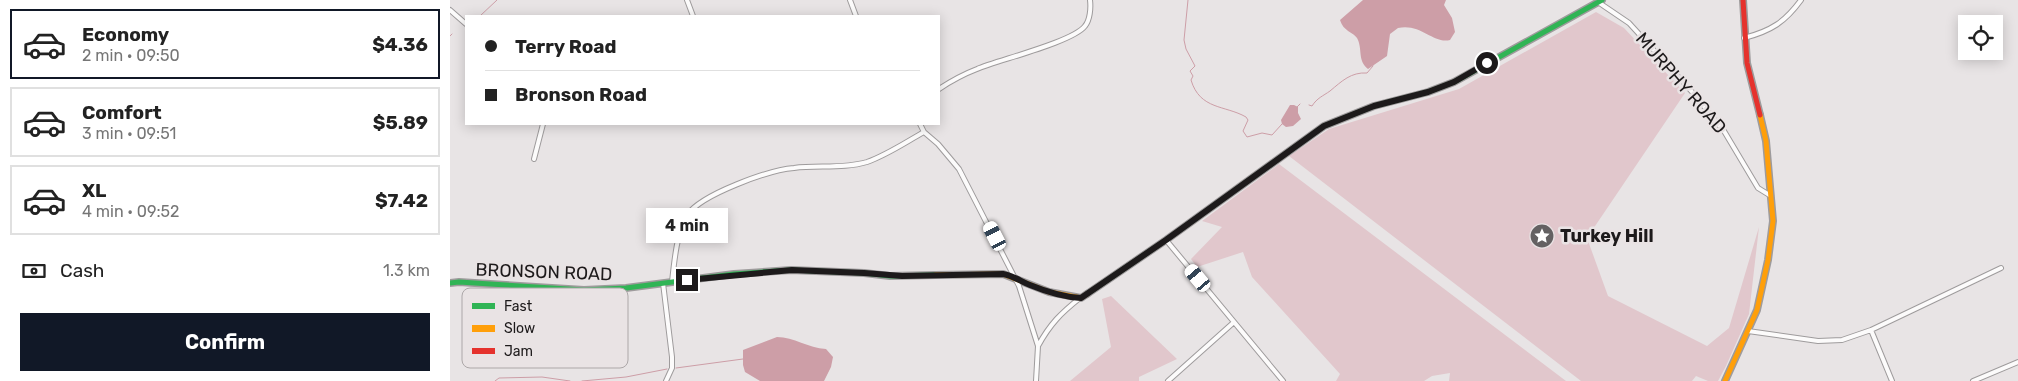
<!DOCTYPE html>
<html lang="en">
<head>
<meta charset="utf-8">
<style>
  :root { --surface:#fff; --page:#f2f2f2; --text:#222; --muted:#767676; --line:#e0e0e0; --accent:#111827 }
  body { margin:0; font-family:Rubik,sans-serif; background:var(--page); color:var(--text); height:100vh; display:flex; flex-direction:column; font-size:19px; white-space:nowrap }
  * { box-sizing:border-box; margin:0 }
  p { font-size:16px; color:var(--muted) }
  .icon { flex:none; width:28px; height:28px; fill:none; stroke:currentColor; stroke-width:2; stroke-linecap:round; stroke-linejoin:round }
  .map { position:relative; flex:1; overflow:hidden }
  .panel { display:flex; flex-direction:column; background:var(--surface); width:450px }
  .panel>* { flex:none }
  .top-card { position:absolute; left:15px; top:15px; width:475px; height:110px; border-radius:0px; box-shadow:0 2px 12px #0003; display:grid; align-content:center; height:110px; padding:0 20px; background:var(--surface) }
  .tools { position:absolute; left:1508px; top:15px; display:grid; gap:10px }
  .tools a { display:grid; place-items:center; width:45px; height:45px; border-radius:0px; background:var(--surface); box-shadow:0 2px 12px #0003; font-size:25px }
  .end { position:absolute; width:22px; height:22px; margin:-11px; border:6px solid #1d1a1b; background:#fff; box-shadow:0 0 0 2px #fff }
  .from { border-radius:50% }
  .bubble { position:absolute; height:35px; border-radius:0px; background:var(--surface); box-shadow:0 2px 12px #0003; font-size:16px; font-weight:700; line-height:35px; text-align:center }
  .car { position:absolute; width:15px; height:30px; margin:-15px -8px; border-radius:6px; box-shadow:0 0 4px 1px #0007; background:linear-gradient(#fff 24%,#345 0 40%,#fff 0 76%,#345 0 86%,#fff 0) }
  .top-card b { display:flex; align-items:center; gap:18px; height:48px; font-size:19px }
  .top-card b+b { border-top:1px solid var(--line) }
  .top-card i { width:12px; height:12px; background:var(--text) }
  ul { padding:9px 0 0; list-style:none }
  li { display:flex; align-items:center; gap:15px; height:70px; margin:0 10px 8px; padding:0 10px; border:2px solid var(--line); border-radius:0px }
  li div { flex:1 }
  li b { display:block; font-size:19px }
  li em { font-style:normal; font-weight:700 }
  li.selected { border-color:var(--accent) }
  li>.icon { width:45px; height:45px; stroke-width:1.5 }
  .pay { display:flex; align-items:center; gap:12px; height:55px; padding:0 20px; font-size:19px }
  .pay p { margin-inline-start:auto }
  .button { display:flex; gap:10px; margin-top:auto; padding:10px 20px }
  .button a { flex:1; height:58px; border-radius:0px; background:var(--accent); color:#fff; font-size:20px; font-weight:700; line-height:58px; text-align:center }
  main { display:flex; flex:1; min-height:0 }
  .map>svg:first-child { display:block }
</style>
</head>
<body>
<main>
<section class="panel">
<ul>
<li class="selected"><svg class="icon" aria-label="car" viewBox="0 0 24 24"><path d="M5 17H2v-5l4-1 3-4h7l3 4 3 1v5h-3M9 17h6M6 11h13"/><circle cx="7" cy="17" r="2"/><circle cx="17" cy="17" r="2"/></svg><div><b>Economy</b><p>2 min · 09:50</p></div><em>$4.36</em></li>
<li><svg class="icon" aria-label="car" viewBox="0 0 24 24"><path d="M5 17H2v-5l4-1 3-4h7l3 4 3 1v5h-3M9 17h6M6 11h13"/><circle cx="7" cy="17" r="2"/><circle cx="17" cy="17" r="2"/></svg><div><b>Comfort</b><p>3 min · 09:51</p></div><em>$5.89</em></li>
<li><svg class="icon" aria-label="car" viewBox="0 0 24 24"><path d="M5 17H2v-5l4-1 3-4h7l3 4 3 1v5h-3M9 17h6M6 11h13"/><circle cx="7" cy="17" r="2"/><circle cx="17" cy="17" r="2"/></svg><div><b>XL</b><p>4 min · 09:52</p></div><em>$7.42</em></li>
</ul>
<div class="pay"><svg class="icon" aria-label="cash" viewBox="0 0 24 24"><path d="M3 7h18v10H3z"/><circle cx="12" cy="12" r="2"/></svg>Cash<p>1.3 km</p></div>
<div class="button"><a>Confirm</a></div>
</section>
<div class="map">
<svg width="1568" height="381" viewBox="0 0 1568 381">
  <rect width="100%" height="100%" fill="#e8e4e5"/>
  <!-- green -->
  <path fill="#e1c7cc" d="M1146,12l28,16 61,65 -98,145 21,58 99,50 22,-18 30,-101 -10,87 -23,52 -8,15h-10l-12,-5 -4,5h-111l-292,-225 40,-27 130,-40z
    M829,164l287,217h-117l1,-8 -18,3 -8,5h-88l4,-7 -88,-97 -9,-25 -46,15 -6,-8 31,-32 -20,-6z
    M661,296l66,63 -38,18v4h-69l41,-34 -9,-48z"/>
  <!-- water -->
  <path fill="#cd9ea7" d="M913,0h83l-2,5 8,13 3,14 -5,8c-17,4 -29,-17 -52,-12l-8,6 -3,22 -19,13c-11,-9 -5,-20 -11,-31 -5,-7 -13,-6 -17,-18z
    M840,105h4l4,2v6l3,6 -8,7 -7,1 -4,-3 -1,-4z
    M327,337c17,0 31,11 49,12l7,8 -2,10 -7,14h-64l-15,-9 -2,-7v-15z"/>
  <g fill="none" stroke-linecap="round" stroke-linejoin="round">
    <!-- stream -->
    <path stroke="#cd9ea7" stroke-width="1" d="M738,0l-4,40 2,9 9,17 -5,5 3,5 -2,4c9,30 34,25 55,37l2,3 -5,11 4,6 15,-4 10,2 10,-11
      M30,16l17,-16
      M0,36l2,-2
      M859,105l3,1c5,-8 11,-10 18,-15 12,-10 21,-19 37,-18l6,-7
      M847,107l3,-3
      M226,368l67,-9
      M45,381l4,-3 43,-1 28,4
      M132,381l44,-4 41,-8"/>
    <defs>
      <path id="street" d="M237,0l6,16
        M400,0l6,16
        M1148,2l31,21 65,71 30,37 34,57 13,8
        M0,10l16,14
        M1294,38c27,-7 41,-16 57,-38
        M489,89c12,-8 25,-15 38,-20 21,-9 96,-27 108,-43 5,-6 6,-18 5,-26
        M470,124l4,8 14,12 21,25 60,117 19,60 -2,35
        M84,159l9,-35
        M716,240l117,141
        M222,282c2,-19 5,-51 15,-67 15,-21 82,-45 107,-47 24,-3 50,1 73,-6 20,-7 39,-20 57,-30
        M213,283l9,74v11l-6,13
        M1421,330l21,51
        M1298,331l70,10 24,-1 29,-10 130,-62
        M588,346c12,-22 23,-33 42,-48
        M718,381l65,-58
        M1523,381l45,-19"/>
      <path id="fast" d="M0,283l9,-1 125,8 42,-2 108,-14 57,-4 73,3 26,3 45,-1
        M637,294l79,-54 158,-114 50,-20 54,-14 26,-10 148,-82"/>
      <path id="slow" d="M485,275l68,-1 46,18 32,6 6,-4
        M1275,381l32,-71 11,-50 5,-39 -7,-80 -6,-26"/>
      <path id="jam" d="M1293,0l4,63 13,52"/>
    </defs>
    <!-- street casing -->
    <use href="#street" stroke="#9e9b9c" stroke-width="6"/>
    <!-- fast casing -->
    <use href="#fast" stroke="#9e9b9c" stroke-width="8"/>
    <!-- slow casing -->
    <use href="#slow" stroke="#9e9b9c" stroke-width="8"/>
    <!-- jam casing -->
    <use href="#jam" stroke="#9e9b9c" stroke-width="8"/>
    <!-- street -->
    <use href="#street" stroke="#fcfbfb" stroke-width="4"/>
    <!-- fast -->
    <use href="#fast" stroke="#30b455" stroke-width="5"/>
    <!-- slow -->
    <use href="#slow" stroke="#ff9f0a" stroke-width="5"/>
    <!-- jam -->
    <use href="#jam" stroke="#e5322d" stroke-width="5"/>
  </g>
  <g fill="none" stroke-linecap="round" stroke-linejoin="round">
    <!-- route -->
    <path stroke="#1d1a1b" stroke-width="6" d="M237,280l105,-10 72,3 38,3 101,-2c11,2 17,7 27,11 17,7 33,12 51,13l85,-58 158,-114 50,-20 54,-14 26,-10 33,-19"/>
  </g>
  <!-- icons -->
  <defs>
    <symbol id="sight-disc" viewBox="-11 -11 22 22"><circle r="9.5" fill="#646162" stroke="#e9e3e4"/><path d="M0-6L1.8-2.2L6-1.7L2.9 1.2L3.7 5.4L0 3.3L-3.7 5.4L-2.9 1.2L-6-1.7L-1.8-2.2Z" fill="#fff"/></symbol>
  </defs>
  <g fill-rule="evenodd">
    <use href="#sight-disc" x="1078" y="222" width="28" height="28"/>
  </g>
  <g text-anchor="middle" dominant-baseline="central" stroke-width="5" stroke-linejoin="round" paint-order="stroke">
    <!-- street labels -->
    <g font-size="18" fill="#1d1a1b" stroke="#e9e3e4">
      <text transform="translate(1231 83) rotate(49)">MURPHY ROAD</text>
      <text transform="translate(94 272) rotate(2)">BRONSON ROAD</text>
    </g>
    <!-- poi labels -->
    <g font-size="18" font-weight="bold" fill="#1d1a1b" stroke="#e9e3e4" text-anchor="start">
      <text x="1110" y="236">Turkey Hill</text>
    </g>
  </g>
  <!-- legend -->
  <rect x="12" y="288" width="166" height="80" rx="8" fill="#e9e3e4" stroke="#aca7a8" stroke-width="1"/>
  <rect x="22" y="303" width="23" height="6" fill="#30b455"/>
  <rect x="22" y="325" width="23" height="7" fill="#ff9f0a"/>
  <rect x="22" y="348" width="23" height="6" fill="#e5322d"/>
  <g font-size="14" fill="#1d1a1b">
    <text x="54" y="311">Fast</text>
    <text x="54" y="333">Slow</text>
    <text x="54" y="356">Jam</text>
  </g>
</svg>
<div class="tools">
<a><svg class="icon" aria-label="locate" viewBox="0 0 24 24"><circle cx="12" cy="12" r="6"/><path d="M12 2v4M12 18v4M2 12h4M18 12h4"/></svg></a>
</div>
<i class="end from" style="left:1037px;top:63px"></i>
<i class="end" style="left:237px;top:280px"></i>
<div class="bubble" style="left:196px;top:208px;width:82px">4 min</div>
<i class="car" style="left:545px;top:236px;rotate:333deg"></i>
<i class="car" style="left:748px;top:278px;rotate:320deg"></i>
<div class="top-card">
<b><i class="from"></i>Terry Road</b>
<b><i></i>Bronson Road</b>
</div>
</div>
</main>
</body>
</html>
